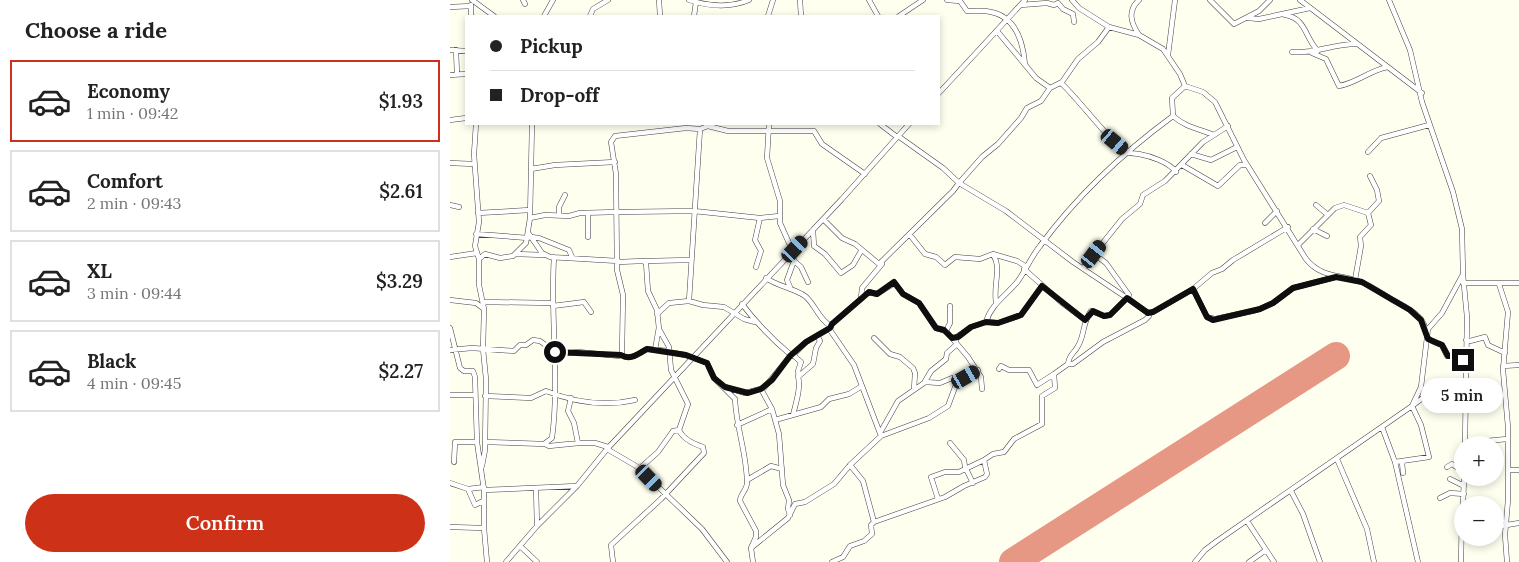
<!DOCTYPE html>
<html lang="en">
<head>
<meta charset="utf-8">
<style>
  :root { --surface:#fff; --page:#f2f2f2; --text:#222; --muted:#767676; --line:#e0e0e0; --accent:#cd3218 }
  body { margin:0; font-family:Lora,serif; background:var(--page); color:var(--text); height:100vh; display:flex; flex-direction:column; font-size:19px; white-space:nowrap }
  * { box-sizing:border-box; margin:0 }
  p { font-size:16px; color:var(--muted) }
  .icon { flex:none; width:28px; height:28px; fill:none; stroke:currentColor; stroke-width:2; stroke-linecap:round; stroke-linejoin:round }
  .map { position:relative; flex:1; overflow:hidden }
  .details { display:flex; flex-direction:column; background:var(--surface); width:450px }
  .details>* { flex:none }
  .hud { position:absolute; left:15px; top:15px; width:475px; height:110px; border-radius:0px; box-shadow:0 2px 8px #0003; display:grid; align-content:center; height:110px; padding:0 25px; background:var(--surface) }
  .buttons { position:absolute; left:1004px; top:436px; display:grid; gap:10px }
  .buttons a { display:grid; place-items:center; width:50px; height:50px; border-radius:50%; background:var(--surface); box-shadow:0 2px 8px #0003; font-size:25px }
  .end { position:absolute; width:22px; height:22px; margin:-11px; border:6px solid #0e0e0e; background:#fff; box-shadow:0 0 0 2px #fff }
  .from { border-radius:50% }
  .bubble { position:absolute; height:35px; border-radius:18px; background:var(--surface); box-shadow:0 2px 8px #0003; font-size:16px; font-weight:600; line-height:35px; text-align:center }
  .car { position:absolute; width:15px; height:30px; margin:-15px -8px; border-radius:6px; box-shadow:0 0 4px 1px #0007; background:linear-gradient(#222 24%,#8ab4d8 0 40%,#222 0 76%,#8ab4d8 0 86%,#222 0) }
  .hud b { display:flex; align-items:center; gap:18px; height:48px; font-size:19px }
  .hud b+b { border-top:1px solid var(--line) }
  .hud i { width:12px; height:12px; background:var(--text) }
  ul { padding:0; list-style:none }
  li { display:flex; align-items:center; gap:15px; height:82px; margin:0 10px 8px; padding:0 15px; border:2px solid var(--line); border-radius:0px }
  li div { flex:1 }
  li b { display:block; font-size:19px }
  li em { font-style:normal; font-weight:600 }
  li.on { border-color:var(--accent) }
  li>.icon { width:45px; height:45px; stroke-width:1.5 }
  h2 { padding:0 25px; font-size:22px; line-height:60px }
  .cta { display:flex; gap:10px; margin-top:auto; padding:10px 25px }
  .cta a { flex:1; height:58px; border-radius:30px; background:var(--accent); color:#fff; font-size:20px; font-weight:600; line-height:58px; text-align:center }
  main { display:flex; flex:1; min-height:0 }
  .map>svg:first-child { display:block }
</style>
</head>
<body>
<main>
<section class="details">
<h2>Choose a ride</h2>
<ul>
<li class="on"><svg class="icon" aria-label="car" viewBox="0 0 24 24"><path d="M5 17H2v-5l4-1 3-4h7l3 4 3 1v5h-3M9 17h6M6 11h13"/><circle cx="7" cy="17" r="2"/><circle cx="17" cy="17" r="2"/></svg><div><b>Economy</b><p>1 min · 09:42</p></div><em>$1.93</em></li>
<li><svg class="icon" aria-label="car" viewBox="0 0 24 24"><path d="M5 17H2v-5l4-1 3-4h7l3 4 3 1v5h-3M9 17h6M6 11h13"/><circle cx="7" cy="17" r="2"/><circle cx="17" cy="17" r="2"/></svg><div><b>Comfort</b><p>2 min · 09:43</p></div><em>$2.61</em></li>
<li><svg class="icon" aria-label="car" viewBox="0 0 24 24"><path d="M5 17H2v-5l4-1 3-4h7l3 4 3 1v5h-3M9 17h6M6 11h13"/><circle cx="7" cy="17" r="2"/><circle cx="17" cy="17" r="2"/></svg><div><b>XL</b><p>3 min · 09:44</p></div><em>$3.29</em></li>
<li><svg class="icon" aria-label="car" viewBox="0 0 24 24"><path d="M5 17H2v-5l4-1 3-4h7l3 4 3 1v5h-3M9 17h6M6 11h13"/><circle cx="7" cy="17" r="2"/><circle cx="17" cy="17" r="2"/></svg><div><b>Black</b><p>4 min · 09:45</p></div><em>$2.27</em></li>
</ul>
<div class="cta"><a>Confirm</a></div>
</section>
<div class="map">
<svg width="1069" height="562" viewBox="0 0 1069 562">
  <rect width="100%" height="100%" fill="#fffff0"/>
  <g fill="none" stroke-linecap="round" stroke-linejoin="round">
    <!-- runway -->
    <path stroke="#e69884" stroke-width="28" d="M563,562l323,-206"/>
    <defs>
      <path id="street" d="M22,0l22,16
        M73,0l2,4
        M209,0l1,16
        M239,0c19,6 41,8 60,0
        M350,0l1,16
        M419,0l9,16
        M497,0l13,1 7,10c8,0 16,-1 24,1 25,5 32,30 34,52
        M622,0l7,8 30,19 30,8 24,14 17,25 5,12 18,6 12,10 29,58 62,99c15,19 34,15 55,23 11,4 20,11 30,17 9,5 22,11 29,19 12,14 -2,20 22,27l5,11h10l8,6
        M689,0c-12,11 -8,23 0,35
        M760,0l24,24 25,-13 11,-11
        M850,0l122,93
        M939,0l21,50 12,52 31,90 9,37 1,46 4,42 -2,128
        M571,5l26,-2 7,2 4,-2 5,6 10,5 1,8
        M0,7l21,-1
        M835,15c21,3 20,23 33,36
        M21,16v-11
        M94,16l9,-16
        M140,16l3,-7 15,-9
        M244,16l2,-14
        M318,16l5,-16
        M449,16l24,-16
        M798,18l11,1 51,-11
        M659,27l-11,15 -20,17 -16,23 -12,6 -9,13 -14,7 -6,10 -23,26 -16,13 -23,26 47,28 67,51 54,36
        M547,31l39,47 14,10
        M0,50l16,1
        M6,50l1,24
        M842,52c22,2 41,-8 64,-8
        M862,53l14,6 13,27c18,-3 31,-16 49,-19
        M718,55l7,-55
        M0,75l16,-1
        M611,83c16,14 52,63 66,69 3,2 8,1 12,2 11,2 30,8 37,18
        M489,93l86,-93
        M723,116c12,11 26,13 41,19l14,-9
        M0,120l16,-2
        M26,124l-2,30 5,68 -4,24 4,13v26l5,24 -1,40 3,30 -1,71 -3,16
        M319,124l-2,34 13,43v22l9,20 6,6
        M430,124l17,13
        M918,152l13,-14 48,-13
        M741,154l20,6 26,-13
        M0,163l24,1
        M732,165l36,21 22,-21h7
        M81,169l24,-4 60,-3
        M0,205l9,2
        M866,205l12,10
        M28,213l52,-3
        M138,213v24
        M109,215v-8l6,-12
        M80,218l15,-3 24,1 11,-3 37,-1 77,-1 66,7 19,-2
        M373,219l19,19 13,6 24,20 74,-73 6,-8 -16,-15 -45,-32
        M815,223l12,-12
        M863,229l14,7
        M363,230l1,16 11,8 16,19 12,-8 8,-14
        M26,234l52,4
        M79,234l13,19 8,4 68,4
        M460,235l15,19 11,3 9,8 10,-8 25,2 13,-5 24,7 8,5
        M81,237l8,1 30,12 3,7
        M848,245l37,-37 9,-3 24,8
        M65,254l29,1
        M543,255c9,12 0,31 3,47
        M0,257l27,-4
        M29,259l6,-5 15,4 13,-2 13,-13 4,-25 2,-94
        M342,259l9,8 7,15
        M195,261l46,-1
        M306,267l5,-16 -6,-11 5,-22
        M634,267l10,-13
        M574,269l37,33 24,18
        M316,278c11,8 27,10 39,18 10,8 14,24 26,30
        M905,280l6,-34 -1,-9 11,-12 -3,-12 11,-12 -2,-11 -7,-14
        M1013,283h56
        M1049,284l9,28 -5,58 5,57v73l-3,35 2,27
        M340,287l-3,-7 7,-19 -2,-9
        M743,289l19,-16 10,-4 11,-9 55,-33
        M411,298l1,-10 20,-24
        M677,298l2,-3 -23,-32 -12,-9 28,-35 18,-15 3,-9 22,-14 38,-39 11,-7
        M0,300l26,3 8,6
        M239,301l11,-172
        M34,302l68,1
        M292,304c15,20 31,36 50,52l14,-14 24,-14
        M103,306l31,-4 7,10
        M207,314l12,-11 20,-2 14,4 21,2 20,12 11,3
        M536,322c5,-18 21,-27 32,-41 8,-11 13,-24 22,-35 36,-49 84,-94 133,-130l-1,-18 13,-12
        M0,328l10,40 4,3h9l2,6 2,65 7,48v38l3,34
        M496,331l4,-8v-17
        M424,338l16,16 10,3 13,11 2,5 -1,16
        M505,338l16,-11 15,-5 12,1 23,-8 21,-29
        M1016,340l4,1 15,-4 3,8 17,8
        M0,350l22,-2 42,3 6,-6h6l7,-5 7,1 15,11
        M205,350l4,-23
        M219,352l16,3 22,8 7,15 21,21c1,28 12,55 12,84 0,7 -7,11 -7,18l16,30v6l-5,11 2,14
        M105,354l24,-2 40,4 3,-3 1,-58 -6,-25 -1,-96 -5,-32 4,-6 71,-8 14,1 8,-3 20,5h86l8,13 43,30
        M171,355c10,6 18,-2 26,-6l22,2
        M343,355l8,7 -3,9 1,5 14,-12 3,-16 4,-7 -2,-4
        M618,364h5l30,-22 42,-22 4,-4 -1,-3
        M1053,366l16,-1
        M549,369l2,-3 8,4h20l8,15 17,-11
        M475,382l15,1 12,-5 5,4
        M275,387l20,6 19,-5 27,-33
        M311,389l11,20 7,25 4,51 6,15 -1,9 2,6
        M0,395h25
        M35,396l46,2 15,-7c28,11 59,16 89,9
        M121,398l-3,13 6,12 4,20
        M343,415c3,-13 8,-26 5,-39
        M325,420l46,-13 8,-8 20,-5 13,-8
        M287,425l35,-16
        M932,427l13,35 23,100
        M430,433l18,-32 26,-18 7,-12 15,-12 1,-6 9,-8v-7
        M431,436l-27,-71 -24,-35 2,-6 37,-32 8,2 18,-11 8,11 16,9 17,25 10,3 22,26 13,20 1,12
        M35,442l59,2 8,-6c8,-60 -2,-120 2,-181
        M500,443l14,17 1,7 8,16
        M1015,443l42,-4
        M95,444l4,2 30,-3h16l13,4
        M157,449l29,17 13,12 53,51 25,33
        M887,459l30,70 7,33
        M4,462l1,-20h22
        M945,462l34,-5 -8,-32 -9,-19 24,-18
        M952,462l1,11
        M400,465l13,16 11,41
        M997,467l5,-3 10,7
        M189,469l19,-17 15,-21 6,-1
        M1058,470h11
        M1000,479l14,7
        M297,480l24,-14 11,3
        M0,483l18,6 16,-2
        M86,488l1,38
        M18,489l7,16 8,-4
        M34,490l93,-4
        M841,491l12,23 17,48
        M990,498l10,-5 14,1
        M488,499l-7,-22 14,-5h14l25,-12
        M1013,505l1,-27
        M797,521l27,41
        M0,527l34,1
        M1045,527l24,-4
        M70,546l17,16
        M301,548l37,-30 7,-14 10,-2 29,-18 16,-19 31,-29 48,-18 19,-12 9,-24 21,-12
        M56,562l31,-36 40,-40 30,-37 235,-250 67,-75
        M163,562l-2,-17 50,-46 43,-46 -1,-6c-9,-3 -20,-8 -24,-17l9,-26 -17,-34 -2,-23 -10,-18 -2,-19 -9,-19 -2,-28 -3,-2 -25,1
        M382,562l11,-5 7,-11 14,-5 8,-7 -1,-9 3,-3 71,-25 19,-11 21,-9 2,-3 -3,-14 9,-6 11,-2 10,-13 28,-15v-28l13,-8 -1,-14 14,-10c1,-10 6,-10 10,-18 7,-11 4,-23 13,-35l13,5 6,-1 17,-17 21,15 5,-1 40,-23 14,28 8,2 42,-9 16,-7 20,-15 43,-11
        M745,562l10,-12 12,-9 195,-135 9,-19 7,-58 14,-16 20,-37
        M799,562l17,-12
        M1011,562l1,-51"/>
    </defs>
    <!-- street casing -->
    <use href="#street" stroke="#414141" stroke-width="5.5"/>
    <!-- street -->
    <use href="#street" stroke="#fff" stroke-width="4.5"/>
  </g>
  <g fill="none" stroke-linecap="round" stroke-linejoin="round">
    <!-- route -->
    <path stroke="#0e0e0e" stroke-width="6" d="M105,352l66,3c10,6 18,-2 26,-6l39,6 21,8 7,15 11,9 23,6 13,-4 11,-9 18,-24 16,-14 24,-14 2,-4 37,-32 8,2 17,-12 9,12 16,9 17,25 8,2 8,8 6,-1 13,-10 15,-5 12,1 23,-8 21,-29 43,34 8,-9 11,5 6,-1 17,-17 21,15 5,-1 40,-23 14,28 6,3 47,-11 13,-6 20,-15 43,-11 26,5 48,28 11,10 7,19 14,6 6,11h9l6,4"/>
  </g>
</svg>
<div class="buttons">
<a>+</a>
<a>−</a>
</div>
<i class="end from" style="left:105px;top:352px"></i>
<i class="end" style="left:1013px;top:360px"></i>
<div class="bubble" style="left:971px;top:378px;width:82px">5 min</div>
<i class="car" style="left:665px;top:142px;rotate:130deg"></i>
<i class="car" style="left:345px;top:249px;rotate:43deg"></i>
<i class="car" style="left:644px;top:254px;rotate:37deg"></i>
<i class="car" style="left:516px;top:377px;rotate:60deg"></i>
<i class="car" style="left:199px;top:478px;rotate:136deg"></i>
<div class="hud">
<b><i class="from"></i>Pickup</b>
<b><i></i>Drop-off</b>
</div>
</div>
</main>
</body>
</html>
